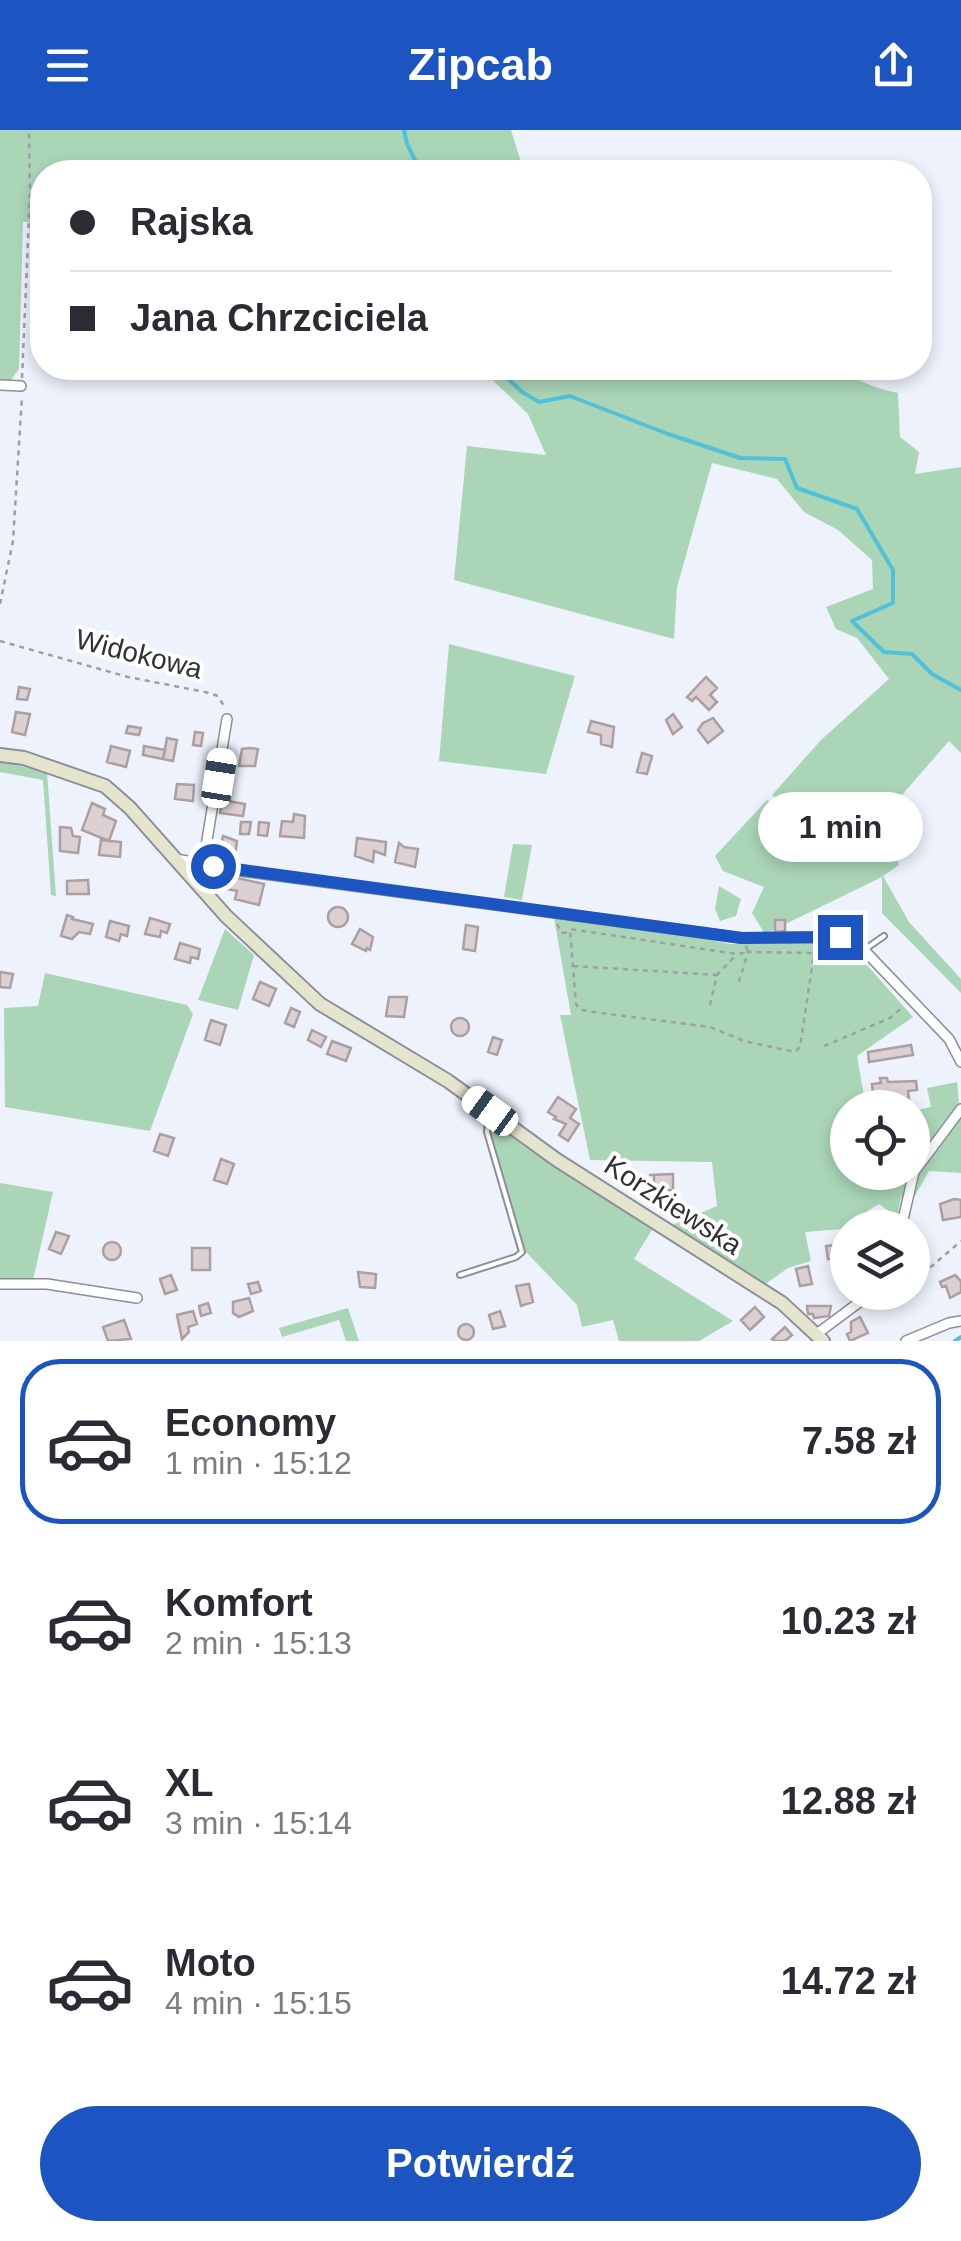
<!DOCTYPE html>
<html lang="pl">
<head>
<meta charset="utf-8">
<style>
  :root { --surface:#fff; --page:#f7f7f7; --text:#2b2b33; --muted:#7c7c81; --line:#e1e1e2; --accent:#1c55c1 }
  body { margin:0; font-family:Helvetica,sans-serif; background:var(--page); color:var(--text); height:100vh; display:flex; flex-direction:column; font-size:38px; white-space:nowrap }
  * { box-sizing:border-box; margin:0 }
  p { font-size:32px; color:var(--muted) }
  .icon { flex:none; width:55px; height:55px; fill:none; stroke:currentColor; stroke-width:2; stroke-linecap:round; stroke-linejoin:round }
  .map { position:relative; height:1211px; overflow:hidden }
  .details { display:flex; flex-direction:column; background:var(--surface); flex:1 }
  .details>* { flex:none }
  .top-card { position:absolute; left:30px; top:30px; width:902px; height:220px; border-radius:40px; box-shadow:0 5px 15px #0003; display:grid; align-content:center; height:220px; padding:0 40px; background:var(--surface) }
  .controls { position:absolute; left:830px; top:960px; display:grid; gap:20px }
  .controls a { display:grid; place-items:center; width:100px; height:100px; border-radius:50%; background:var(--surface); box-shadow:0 5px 15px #0003; font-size:50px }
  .end { position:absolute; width:45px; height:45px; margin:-22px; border:12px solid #1c55c1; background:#fff; box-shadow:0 0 0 5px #fff }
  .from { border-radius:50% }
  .bubble { position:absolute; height:70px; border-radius:35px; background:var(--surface); box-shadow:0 5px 15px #0003; font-size:32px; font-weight:700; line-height:70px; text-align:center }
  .car { position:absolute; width:30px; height:60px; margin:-30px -15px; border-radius:12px; box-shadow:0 0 8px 2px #0007; background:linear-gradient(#fff 24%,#345 0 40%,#fff 0 76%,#345 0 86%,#fff 0) }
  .top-card b { display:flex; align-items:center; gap:35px; height:95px; font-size:38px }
  .top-card b+b { border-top:2px solid var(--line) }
  .top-card i { width:25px; height:25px; background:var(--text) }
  ul { padding:18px 0 0; list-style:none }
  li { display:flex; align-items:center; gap:30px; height:165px; margin:0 20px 15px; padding:0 20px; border:5px solid transparent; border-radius:40px }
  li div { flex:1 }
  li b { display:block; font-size:38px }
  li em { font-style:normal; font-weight:700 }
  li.on { border-color:var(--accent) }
  li>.icon { width:90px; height:90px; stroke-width:1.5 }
  .primary-button { display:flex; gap:20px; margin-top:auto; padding:20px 40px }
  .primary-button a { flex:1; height:115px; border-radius:60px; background:var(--accent); color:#fff; font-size:40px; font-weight:700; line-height:115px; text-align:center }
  header { display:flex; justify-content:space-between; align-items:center; height:130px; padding:0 40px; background:var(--accent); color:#fff; font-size:45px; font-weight:700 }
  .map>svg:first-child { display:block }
</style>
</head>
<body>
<header><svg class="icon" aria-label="menu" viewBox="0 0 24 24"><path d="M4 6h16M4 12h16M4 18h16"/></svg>Zipcab<svg class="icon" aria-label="share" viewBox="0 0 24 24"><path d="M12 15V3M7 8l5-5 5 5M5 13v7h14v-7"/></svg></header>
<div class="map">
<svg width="961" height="1211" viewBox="0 0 961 1211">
  <rect width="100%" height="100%" fill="#eef2fc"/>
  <!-- green -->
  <path fill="#aad6b7" d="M0,0h511l13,42h-482v50h-19l-4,147 -8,11h-11z
    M480,238h348c25,8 45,21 70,25l2,44 19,15 -4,22 46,-7v286l-12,-12 -67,77 17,47 -16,11 26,46 52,57v14l-79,-80v-36l-117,57 -13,-21 12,-26 -41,-16 -8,-15 52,-56 70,42 33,-27 -18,-6 -19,22 -61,-36 49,-55 68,-61 -32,-41 -21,-9 -10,-22 47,-18 -1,-29 -34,-30 -34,-18 -27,-33 -65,-16 -35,124 -3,52 -220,-59 13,-134 79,9 -18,-41z
    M449,514l126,32 -29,98 -107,-13z
    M0,631l47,11 9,124 -5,-1 -8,-115 -43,-8z
    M513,714l19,1 -10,55 -18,-3z
    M719,756l22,13 -5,17 -16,5 -5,-12z
    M554,788l120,14 56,12 88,-2 32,4 63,71 -56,39 9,51 -18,1v64h64l1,-61 18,-4 -4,-19 30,-6 2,21 -6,13 8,3v54l-32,-2 -16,28 -12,-2 -4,20 -18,-13 -12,7 1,16 -63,5 6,29 -23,7 -24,17 -94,-59 47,-20 -5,-44 -122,-2 -30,-145h11z
    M225,799l29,26 -16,55 -40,-10z
    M45,843l142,32 6,9 -43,117 -145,-24 -1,-99 34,-2z
    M483,984l169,116 -18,29 99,62 -34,20h-80l-6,-21 -31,7 -5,-22 -53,-55 -6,3 -35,-125z
    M0,1053l53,9 -20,88 -33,2z
    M348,1178l11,33h-13l-7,-21 -57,17 -3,-9z"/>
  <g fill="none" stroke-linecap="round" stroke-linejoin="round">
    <!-- stream -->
    <path stroke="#51c0d8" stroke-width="4" d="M404,0l3,14 14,28
      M497,238l25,24 17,10 31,-6 98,38 72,24 45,1 12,29 60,21 36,61v33l-41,18 32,31 28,2 20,20 29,16
      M955,1211l6,-4"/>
  </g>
  <!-- building -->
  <path fill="#ddd0d3" stroke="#ab9fa2" stroke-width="2.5" d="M706,547l11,11 -7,7 7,7 -8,8 -13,-13 -4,4 -5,-4z
    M19,557l11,2 -3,11 -10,-1z
    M16,582l14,2 -5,21 -13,-3z
    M673,584l9,13 -9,7 -7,-14z
    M713,588l10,13 -15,12 -10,-13 5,-7z
    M591,591l23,6 -2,20 -11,-3v-9l-13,-3z
    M128,596l13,2 -2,7 -13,-2z
    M195,602l8,1 -2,13 -8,-1z
    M167,608l10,2 -4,21 -10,-2z
    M111,616l19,5 -4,16 -19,-5z
    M144,616l21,4 -2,9 -20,-4z
    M250,618l8,1 -3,17h-16l3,-17z
    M642,623l10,3 -5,18 -10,-2z
    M177,654l17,1 -1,16 -18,-2z
    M222,670l23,4 -2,12 -23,-3z
    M92,673l13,6 -2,6 13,6 -7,20 -27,-11z
    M853,683l8,8 -10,10 -8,-7z
    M294,684l11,2 -1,22 -24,-2 2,-15 11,1z
    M241,692h10l-2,12h-9z
    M259,692l10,1 -2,13 -9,-1z
    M60,697l11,1 2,8 7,1 -2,16 -18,-2z
    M223,706l14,5 -2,14 -15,-3z
    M357,708l29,4 -1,13 -11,-4 -1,11 -18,-6z
    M101,710l20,2 -1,15 -21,-2z
    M399,713l5,4 14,2 -3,18 -20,-5z
    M220,744l44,10 -5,21 -24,-6 2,-8 -20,-4z
    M88,750l1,14h-22v-13z
    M328 787a10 10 0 1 1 20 0a10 10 0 1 1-20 0Z
    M67,785l6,2 -1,2 21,5 -3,10 -11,-2 -7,7 -11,-3z
    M150,788l20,6 -3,9 -6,-2 -1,6 -15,-3z
    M775,790h10v11l-10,1z
    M110,791l19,5 -2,10 -6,-2 -2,7 -13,-4z
    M466,795l12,2 -3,24 -12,-2z
    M360,799l13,8 -3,13 -3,-2 -1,3 -14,-7z
    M180,813l20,6 -2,10 -7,-2 -1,6 -15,-4z
    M0,842l13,2 -3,14 -10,-1z
    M260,852l16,7 -7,17 -16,-7z
    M389,867h18l-3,20 -18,-1z
    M291,878l9,4 -6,15 -9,-4z
    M451 897a9 9 0 1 1 18 0a9 9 0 1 1-18 0Z
    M211,890l15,5 -6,20 -15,-5z
    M312,900l14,7 -5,10 -13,-7z
    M493,907l9,3 -5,15 -9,-3z
    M332,911l19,7 -5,13 -19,-7z
    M911,915l2,10 -44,7 -1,-10z
    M880,948h7l1,4 28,-1 1,9 -9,1 1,9 -15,1 1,3 -21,-1 -2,-19 9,-1z
    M558,967l18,12 -6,9 9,6 -11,17 -9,-6 7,-11 -12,-5 2,-2 -8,-5z
    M160,1004l14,4 -6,18 -14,-5z
    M221,1029l13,5 -7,20 -13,-4z
    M673,1044v16l-19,1v-16h-5z
    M954,1069l7,1v17l-18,3 -3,-16z
    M56,1102l13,4 -8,18 -12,-5z
    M103 1121a9 9 0 1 1 18 0a9 9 0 1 1-18 0Z
    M841,1114l2,13 -15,2 -2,-13z
    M192,1118h18v22h-18z
    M808,1136l4,18 -12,2 -4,-17z
    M358,1142l18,2 -1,14 -15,-1z
    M171,1145l6,15 -12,4 -5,-15z
    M955,1145l6,6v11l-11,6 -4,-12 -4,1 -2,-5z
    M258,1152l3,9 -10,3 -3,-10z
    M529,1154l4,18 -12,4 -5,-20z
    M249,1168l4,13 -14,6 -6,-4v-11z
    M208,1173l3,10 -10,3 -2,-10z
    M807,1176h24l-2,10 -15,2 -1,-4h-5z
    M755,1177l9,10 -14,13 -9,-10z
    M193,1181l4,13 -9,3 1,5 -7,7 -5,-24z
    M500,1181l5,15 -12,3 -4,-14z
    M860,1187l8,16 -18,8 -3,-7 4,-2v-10z
    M124,1190l7,19 -23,2 -5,-14z
    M458 1202a8 8 0 1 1 16 0a8 8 0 1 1-16 0Z
    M785,1197l7,8 -7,6h-10l-3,-2z"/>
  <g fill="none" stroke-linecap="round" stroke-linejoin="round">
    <defs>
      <path id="lane" d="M864,820l20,-14
        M460,1145l56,-18 6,-5 -35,-120 2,-14"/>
      <path id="street" d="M0,255l21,1
        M176,729l65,12 500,67 100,-1 14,5 9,8 85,89 12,23
        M203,734l24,-145
        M901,1098l13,-56 47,-63
        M0,1154h47l90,14
        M818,1203l55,-41
        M906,1211l43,-18 12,-2"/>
      <path id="secondary" d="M0,625l24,3 81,28 25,22 96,108 94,88 128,77 109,79 225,143 41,38"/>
    </defs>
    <!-- lane casing -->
    <use href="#lane" stroke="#8c8f99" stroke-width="8"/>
    <!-- street casing -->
    <use href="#street" stroke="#8c8f99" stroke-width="12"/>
    <!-- secondary casing -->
    <use href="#secondary" stroke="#8c8f99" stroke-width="16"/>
    <!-- path -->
    <path stroke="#9c9fa7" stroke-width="2.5" stroke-dasharray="5 5" stroke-linecap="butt" d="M31,87h11
      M22,248l8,-184 -1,-64
      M0,474l13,-63 9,-145
      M0,511l128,36 77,15 13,4 7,12
      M557,794l5,9 7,-1
      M746,816l2,6 -11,2 -167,-25 6,75 5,6 13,2 116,15 34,14 51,11 5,-5 15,-100
      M573,836l144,9
      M739,852l9,-30 66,1
      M710,875l7,-30 19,-20
      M824,916l66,-28 13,-11
      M912,1146l20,-10 29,-25"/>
    <!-- lane -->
    <use href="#lane" stroke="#fff" stroke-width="4"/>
    <!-- street -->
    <use href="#street" stroke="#fff" stroke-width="9"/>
    <!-- secondary -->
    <use href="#secondary" stroke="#e5e5cd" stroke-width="12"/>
  </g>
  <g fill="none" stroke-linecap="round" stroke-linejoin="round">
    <!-- route -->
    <path stroke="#1c55c1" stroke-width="12" d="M213,736l529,72 98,-1"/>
  </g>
  <g text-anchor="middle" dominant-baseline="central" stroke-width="8" stroke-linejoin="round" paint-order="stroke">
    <!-- street labels -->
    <g font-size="28" fill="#303236" stroke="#fff">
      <text transform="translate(139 524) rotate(14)">Widokowa</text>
      <text transform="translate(673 1075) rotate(33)">Korzkiewska</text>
    </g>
  </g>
</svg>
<div class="controls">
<a><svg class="icon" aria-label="locate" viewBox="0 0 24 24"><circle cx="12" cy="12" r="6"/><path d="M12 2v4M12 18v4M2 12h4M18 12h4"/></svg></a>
<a><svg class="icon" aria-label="layers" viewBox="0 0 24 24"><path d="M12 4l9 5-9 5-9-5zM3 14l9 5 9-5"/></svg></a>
</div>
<i class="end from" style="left:213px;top:736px"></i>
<i class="end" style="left:840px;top:807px"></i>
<div class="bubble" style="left:758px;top:662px;width:165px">1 min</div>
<i class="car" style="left:219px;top:648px;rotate:9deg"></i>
<i class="car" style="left:490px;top:981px;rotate:306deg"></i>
<div class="top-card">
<b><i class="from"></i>Rajska</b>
<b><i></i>Jana Chrzciciela</b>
</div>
</div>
<section class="details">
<ul>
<li class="on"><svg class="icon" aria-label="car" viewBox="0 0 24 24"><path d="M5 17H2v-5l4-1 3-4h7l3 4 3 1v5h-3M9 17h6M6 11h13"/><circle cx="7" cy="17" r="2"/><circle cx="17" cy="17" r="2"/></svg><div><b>Economy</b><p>1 min · 15:12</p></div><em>7.58 zł</em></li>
<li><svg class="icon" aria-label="car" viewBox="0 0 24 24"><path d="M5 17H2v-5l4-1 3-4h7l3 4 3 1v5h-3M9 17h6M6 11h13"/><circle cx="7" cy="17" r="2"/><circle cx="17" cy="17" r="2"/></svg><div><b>Komfort</b><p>2 min · 15:13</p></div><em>10.23 zł</em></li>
<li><svg class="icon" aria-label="car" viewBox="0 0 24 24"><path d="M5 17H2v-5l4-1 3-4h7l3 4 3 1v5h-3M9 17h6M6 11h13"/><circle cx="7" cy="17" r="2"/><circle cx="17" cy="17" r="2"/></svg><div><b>XL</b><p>3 min · 15:14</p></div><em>12.88 zł</em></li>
<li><svg class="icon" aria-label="car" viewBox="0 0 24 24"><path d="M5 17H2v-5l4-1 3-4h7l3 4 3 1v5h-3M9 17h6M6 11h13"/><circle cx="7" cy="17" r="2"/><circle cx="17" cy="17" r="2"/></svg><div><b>Moto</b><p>4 min · 15:15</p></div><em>14.72 zł</em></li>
</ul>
<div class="primary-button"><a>Potwierdź</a></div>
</section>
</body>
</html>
